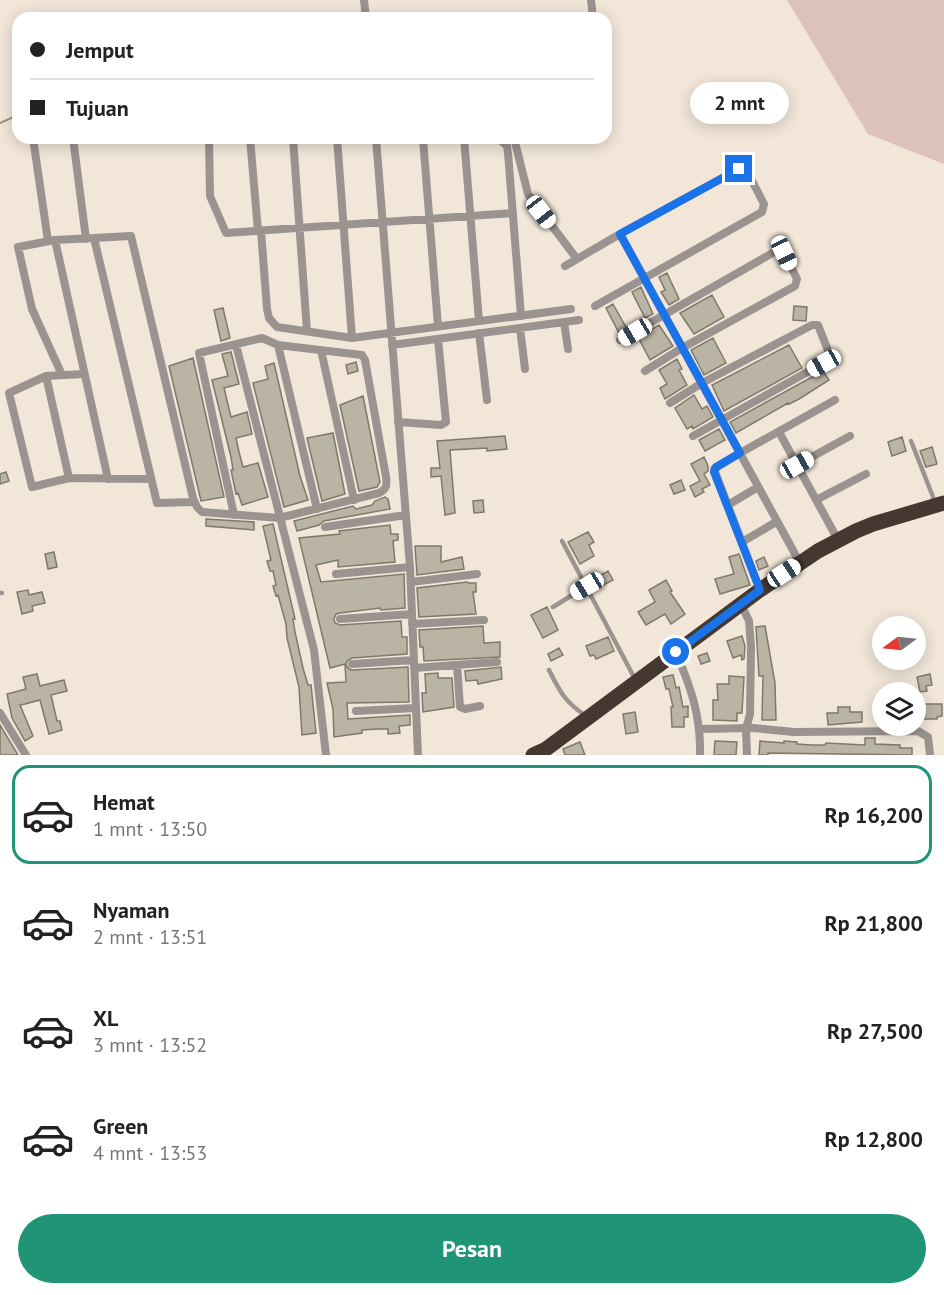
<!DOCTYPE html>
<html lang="id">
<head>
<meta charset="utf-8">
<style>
  :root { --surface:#fff; --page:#f6f6f6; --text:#222; --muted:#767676; --line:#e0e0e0; --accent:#1f9477 }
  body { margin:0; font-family:"PT Sans",sans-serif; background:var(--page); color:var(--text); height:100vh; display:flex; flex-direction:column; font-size:22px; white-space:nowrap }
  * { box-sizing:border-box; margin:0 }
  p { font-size:20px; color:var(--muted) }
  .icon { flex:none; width:33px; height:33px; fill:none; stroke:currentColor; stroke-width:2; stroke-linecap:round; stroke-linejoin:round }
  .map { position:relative; height:755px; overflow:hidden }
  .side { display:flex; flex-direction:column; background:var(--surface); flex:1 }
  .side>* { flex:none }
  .guide { position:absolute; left:12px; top:12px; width:600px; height:132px; border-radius:18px; box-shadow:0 3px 15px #0003; display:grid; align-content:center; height:132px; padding:0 18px; background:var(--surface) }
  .needle { width:39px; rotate:255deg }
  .fabs { position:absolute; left:872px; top:616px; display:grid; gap:12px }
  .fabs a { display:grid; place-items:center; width:54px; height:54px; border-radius:50%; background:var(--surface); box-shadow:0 3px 15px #0003; font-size:30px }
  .end { position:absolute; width:27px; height:27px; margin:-14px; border:8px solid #1a73e8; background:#fff; box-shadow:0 0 0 3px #fff }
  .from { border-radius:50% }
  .bubble { position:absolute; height:42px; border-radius:21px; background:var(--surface); box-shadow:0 3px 15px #0003; font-size:20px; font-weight:600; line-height:42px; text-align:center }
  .car { position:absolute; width:18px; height:36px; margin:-18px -9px; border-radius:8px; box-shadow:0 0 4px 2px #0007; background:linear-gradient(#fff 24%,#345 0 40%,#fff 0 76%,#345 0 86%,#fff 0) }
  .guide b { display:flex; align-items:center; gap:21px; height:57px; font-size:22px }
  .guide b+b { border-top:2px solid var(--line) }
  .guide i { width:15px; height:15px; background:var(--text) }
  ul { padding:10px 0 0; list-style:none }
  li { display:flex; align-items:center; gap:18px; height:99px; margin:0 12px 9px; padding:0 6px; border:3px solid transparent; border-radius:18px }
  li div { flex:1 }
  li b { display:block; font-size:22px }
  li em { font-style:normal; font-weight:600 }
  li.on { border-color:var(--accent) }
  li>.icon { width:54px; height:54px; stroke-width:1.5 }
  .primary-button { display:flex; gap:12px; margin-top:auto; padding:12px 18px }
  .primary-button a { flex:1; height:69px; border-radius:36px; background:var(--accent); color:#fff; font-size:24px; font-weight:600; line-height:69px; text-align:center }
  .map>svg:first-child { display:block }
</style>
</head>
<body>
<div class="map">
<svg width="944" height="755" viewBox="0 0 944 755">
  <rect width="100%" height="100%" fill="#f2e6d9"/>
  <!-- green -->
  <path fill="#dcc1bd" d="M787,0h157v164l-76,-30z"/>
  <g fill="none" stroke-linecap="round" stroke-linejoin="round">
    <!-- stream -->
    <path stroke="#98987f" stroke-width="2" d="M0,123l18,-8"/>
  </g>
  <!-- building -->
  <path fill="#bab4a5" stroke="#7e796b" stroke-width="1.5" d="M667,273l12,26 -10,6 -8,-13 4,-2 -6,-13z
    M641,287l12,27 -8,4 -13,-26z
    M712,295l12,22 -30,17 -14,-21z
    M613,304l14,25 -8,4 -13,-25z
    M794,306l13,1 -1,14 -13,-1z
    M223,308l7,30 -9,3 -7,-31z
    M659,325l14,21 -23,14 -12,-23z
    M713,338l13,25 -22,12 -13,-25z
    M789,345l13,23 -78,43 -12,-26z
    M231,352l8,32 -15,4 7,29 16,-5 5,22 -16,4 3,14 4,15 15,-4 10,34 -26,8 -4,-12 -2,1 -5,-24h2l-2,-13 -19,-77 16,-4 -6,-22z
    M193,358l31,139 -23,4 -32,-135z
    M677,359l5,10 -3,1 8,15 -22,14 -5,-11 7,-4 -8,-14z
    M356,362l2,9 -10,3 -2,-9z
    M274,363l26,113 8,24 -24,7 -31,-124 15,-4 -3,-13z
    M823,371l6,9 -30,19 -10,5 -1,-1 -52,30 -6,-11z
    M694,395l8,14 5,-3 6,11 -20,12 -1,-3 -5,3 -12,-21z
    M363,396l17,86 -3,5 -18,4 -19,-86z
    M719,429l6,11 -20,11 -6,-11z
    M333,433l12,61 -23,7 -15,-63z
    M505,436l2,13 -20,2v-3l-37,2 5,63 -10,2 -4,-39 -10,1v-9h9l-3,-27z
    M902,437l4,14 -14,5 -4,-14z
    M932,447l5,17 -11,3 -6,-16z
    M704,457l4,9v5l-4,3 6,11 -8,4 2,3 -9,5 -5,-11 10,-5 -9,-17z
    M6,472l3,9 -9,3v-10z
    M681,480l4,10 -11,4 -4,-9z
    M385,497l3,2 2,10 -66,12 -5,4 -22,6 -3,-10 59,-15 3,3 16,-4 3,-4z
    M483,500l1,12 -10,1 -1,-12z
    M206,519l48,3v8l-48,-4z
    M273,524l22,95h-2l2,13 8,36 5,17h3l5,48 -14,2 -3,-48 -12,-49 -1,-14 -8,-29 -2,1 -3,-10 3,-1 -3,-14h-3l-3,-10 4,-1 -8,-34z
    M390,525l1,9h7v6l-5,1 2,21 -57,5v-7l-22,5 5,17 83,-8 1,34 -24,2 -1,-2 -40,5 -4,1 -2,5 1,4 5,2 61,-4 1,16h5v17l-55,4 -5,3 -1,4 3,4 3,1 56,-3 1,35 -62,1 1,16 62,-4v10l-11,1 1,7 -12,1v-5h-10l-16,1v3l-28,4 -1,-28 -6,-26 19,-1 -1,-18 -15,4 -31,-130 41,-4 -1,-3z
    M588,532l6,10 -5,3 5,11 -14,8 -12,-22z
    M415,546h26v16l21,-5 2,12 -47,6z
    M54,552l3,15 -9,2 -3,-15z
    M739,554l11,31 -30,9 -5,-15 19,-5 -5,-17z
    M764,557l4,9 -9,4 -3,-9z
    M608,571l5,9 -19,10 -4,-9z
    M666,580l6,11 -2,1 15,22 -14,10 -6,-10 -19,11 -8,-13 17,-10 -6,-12z
    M467,582l1,1h8v9h-3l3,22 -57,3 -2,-29z
    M28,590l1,5 13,-3 3,11 -13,3 1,5 -11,3 -5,-22z
    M547,607l11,23 -15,8 -12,-23z
    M483,626l1,17 16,-1v15l-76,4 -1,-14h-3l-1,-17z
    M765,626l10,57 1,37h-14l1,-44h-4l-3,-49z
    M742,636l3,10 -1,13 -2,1 -1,-5 -8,3 -6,-17z
    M608,637l6,14 -18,8 -2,-4 -4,1 -4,-10z
    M559,648l4,7 -12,6 -3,-7z
    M707,653l3,8 -9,3 -3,-8z
    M501,667l1,12 -24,5 -1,-4 -11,1 -1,-10z
    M438,673v5h14l2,29 -31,5 -1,-19h4l-1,-19z
    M37,674l3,12 24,-6 3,11 -16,4 6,26h3l2,9 -13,4 -9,-34 -15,4 -5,1 13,31 -8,5 -13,-23 -5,-24 19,-5 -3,-12z
    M930,674l2,11 -6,1 1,5 -7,1 -3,-15z
    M673,675l3,13 3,-1 4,20 5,-1v11h-4v10h-12l-1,-20h2l-4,-18h-3l-3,-12z
    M729,676l15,1 -2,36h-5v8l-24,-1v-20h5l-1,-16h12z
    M917,704h25v12l-5,1v2h-20z
    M838,707h12v5h12v10l-34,3 -1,-12h11z
    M635,712l3,20 -12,2 -3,-20z
    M0,725l18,30h-18z
    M865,738h10v6l25,1v3h12v7l-144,-2v2h-9l1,-14 24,2v-2l13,1v2l15,1h13l1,-2 39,2z
    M715,741l22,1 -1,13h-22z
    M580,742l5,13h-20l-2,-6z"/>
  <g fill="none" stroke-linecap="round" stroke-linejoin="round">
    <!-- lane -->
    <path stroke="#9b9390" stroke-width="4.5" d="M911,441l24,61
      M562,541l73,138
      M0,593h2
      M553,607l34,-21
      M549,670c11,22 16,32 37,46
      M911,693l1,-4"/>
    <!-- street -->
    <path stroke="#9b9390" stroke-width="8" d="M364,0l2,18
      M591,0l2,18
      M33,138l15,103
      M73,138l13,101
      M209,138l1,58 16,37 287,-20
      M250,138l8,93
      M293,138l14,193
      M337,138l15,200
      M376,138l34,429 8,188
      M434,138l-11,1 15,187
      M464,138l15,183
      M498,138l9,8 1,7 13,163
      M514,138l14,56 49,65
      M261,231l6,78 2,9 8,9 75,11 219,-29
      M620,234l180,329
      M94,238l37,-2 62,262 4,9 5,5 77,6 100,-25c8,-4 8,-8 7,-16l-21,-117 -3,-5 -84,-10 -16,-7 -63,15 35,162
      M55,240l39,-2 63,265 37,-1
      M565,266l55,-32 117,-64 5,-2 5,3 17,33 -2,8 -167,94
      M564,322l4,27
      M520,328l5,41
      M479,333l8,67
      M620,340l156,-89 7,-1 14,29 -2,7 -113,62 -37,23
      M236,345l78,305 12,105
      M278,345l39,164
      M392,345l187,-25
      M321,350l33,150
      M84,374l-38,2 -37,17 23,94 37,-9 82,1
      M62,375l-30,-66 -14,-62 37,-7 53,239
      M46,376l23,102
      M670,403l32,-20 110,-58h6l11,28 -2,8 -134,75
      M398,422l43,3 5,-3 -8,-83
      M779,432l59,108
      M797,465l53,-29
      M816,500l50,-26
      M728,505l30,-18
      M325,527l81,-12
      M742,542l34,-20
      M336,574l74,-7
      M411,582l66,-8
      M760,590l-46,-121 26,-16 95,-53
      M741,604l8,17 2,25 -1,68 -4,15 1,26
      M340,619l72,-5
      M412,624l72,-4
      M676,653c15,34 25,64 24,102
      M352,664l62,-4
      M457,665l3,42 5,2 15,-3
      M414,668l83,-6
      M356,711l60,-3
      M0,713l26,42
      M701,729l52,-1 41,4 124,-1 10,6 2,18"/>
    <!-- highway -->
    <path stroke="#453831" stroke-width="15" d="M533,755l13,-6 214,-159 58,-39 38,-20 17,-7 71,-21"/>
  </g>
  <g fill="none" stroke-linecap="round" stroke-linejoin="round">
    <!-- route -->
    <path stroke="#1a73e8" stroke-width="8" d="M676,652l84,-62 -46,-118 2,-5 24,-14 -120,-219 119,-65"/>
  </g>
</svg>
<div class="fabs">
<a><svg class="needle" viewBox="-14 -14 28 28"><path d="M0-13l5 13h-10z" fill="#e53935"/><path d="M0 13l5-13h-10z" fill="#767676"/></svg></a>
<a><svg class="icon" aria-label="layers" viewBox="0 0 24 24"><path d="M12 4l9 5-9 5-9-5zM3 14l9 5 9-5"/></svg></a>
</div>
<i class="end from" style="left:676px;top:652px"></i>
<i class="end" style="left:739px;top:169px"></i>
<div class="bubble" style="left:690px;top:82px;width:99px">2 mnt</div>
<i class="car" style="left:541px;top:212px;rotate:142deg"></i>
<i class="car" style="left:784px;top:253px;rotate:155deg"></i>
<i class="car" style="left:635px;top:332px;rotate:240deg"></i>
<i class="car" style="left:824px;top:363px;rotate:241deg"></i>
<i class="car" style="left:797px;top:465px;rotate:61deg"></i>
<i class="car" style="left:784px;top:573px;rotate:57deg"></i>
<i class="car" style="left:587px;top:586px;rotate:239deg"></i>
<div class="guide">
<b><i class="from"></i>Jemput</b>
<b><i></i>Tujuan</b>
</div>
</div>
<section class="side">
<ul>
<li class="on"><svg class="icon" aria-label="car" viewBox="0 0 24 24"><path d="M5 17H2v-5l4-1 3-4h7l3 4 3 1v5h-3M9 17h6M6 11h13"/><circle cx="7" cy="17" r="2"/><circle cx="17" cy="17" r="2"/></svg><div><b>Hemat</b><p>1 mnt · 13:50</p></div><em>Rp 16,200</em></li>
<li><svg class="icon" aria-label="car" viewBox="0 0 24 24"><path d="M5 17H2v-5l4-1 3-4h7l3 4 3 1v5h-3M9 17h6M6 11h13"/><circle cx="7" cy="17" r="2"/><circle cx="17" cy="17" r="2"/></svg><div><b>Nyaman</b><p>2 mnt · 13:51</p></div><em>Rp 21,800</em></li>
<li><svg class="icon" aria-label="car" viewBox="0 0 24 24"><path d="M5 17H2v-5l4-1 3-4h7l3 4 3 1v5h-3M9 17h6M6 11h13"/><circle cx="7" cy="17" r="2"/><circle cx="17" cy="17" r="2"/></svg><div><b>XL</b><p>3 mnt · 13:52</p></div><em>Rp 27,500</em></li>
<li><svg class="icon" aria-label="car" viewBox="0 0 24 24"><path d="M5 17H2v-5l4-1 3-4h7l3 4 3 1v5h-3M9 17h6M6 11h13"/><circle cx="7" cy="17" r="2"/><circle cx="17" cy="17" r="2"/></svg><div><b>Green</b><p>4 mnt · 13:53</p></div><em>Rp 12,800</em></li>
</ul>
<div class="primary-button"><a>Pesan</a></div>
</section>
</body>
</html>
